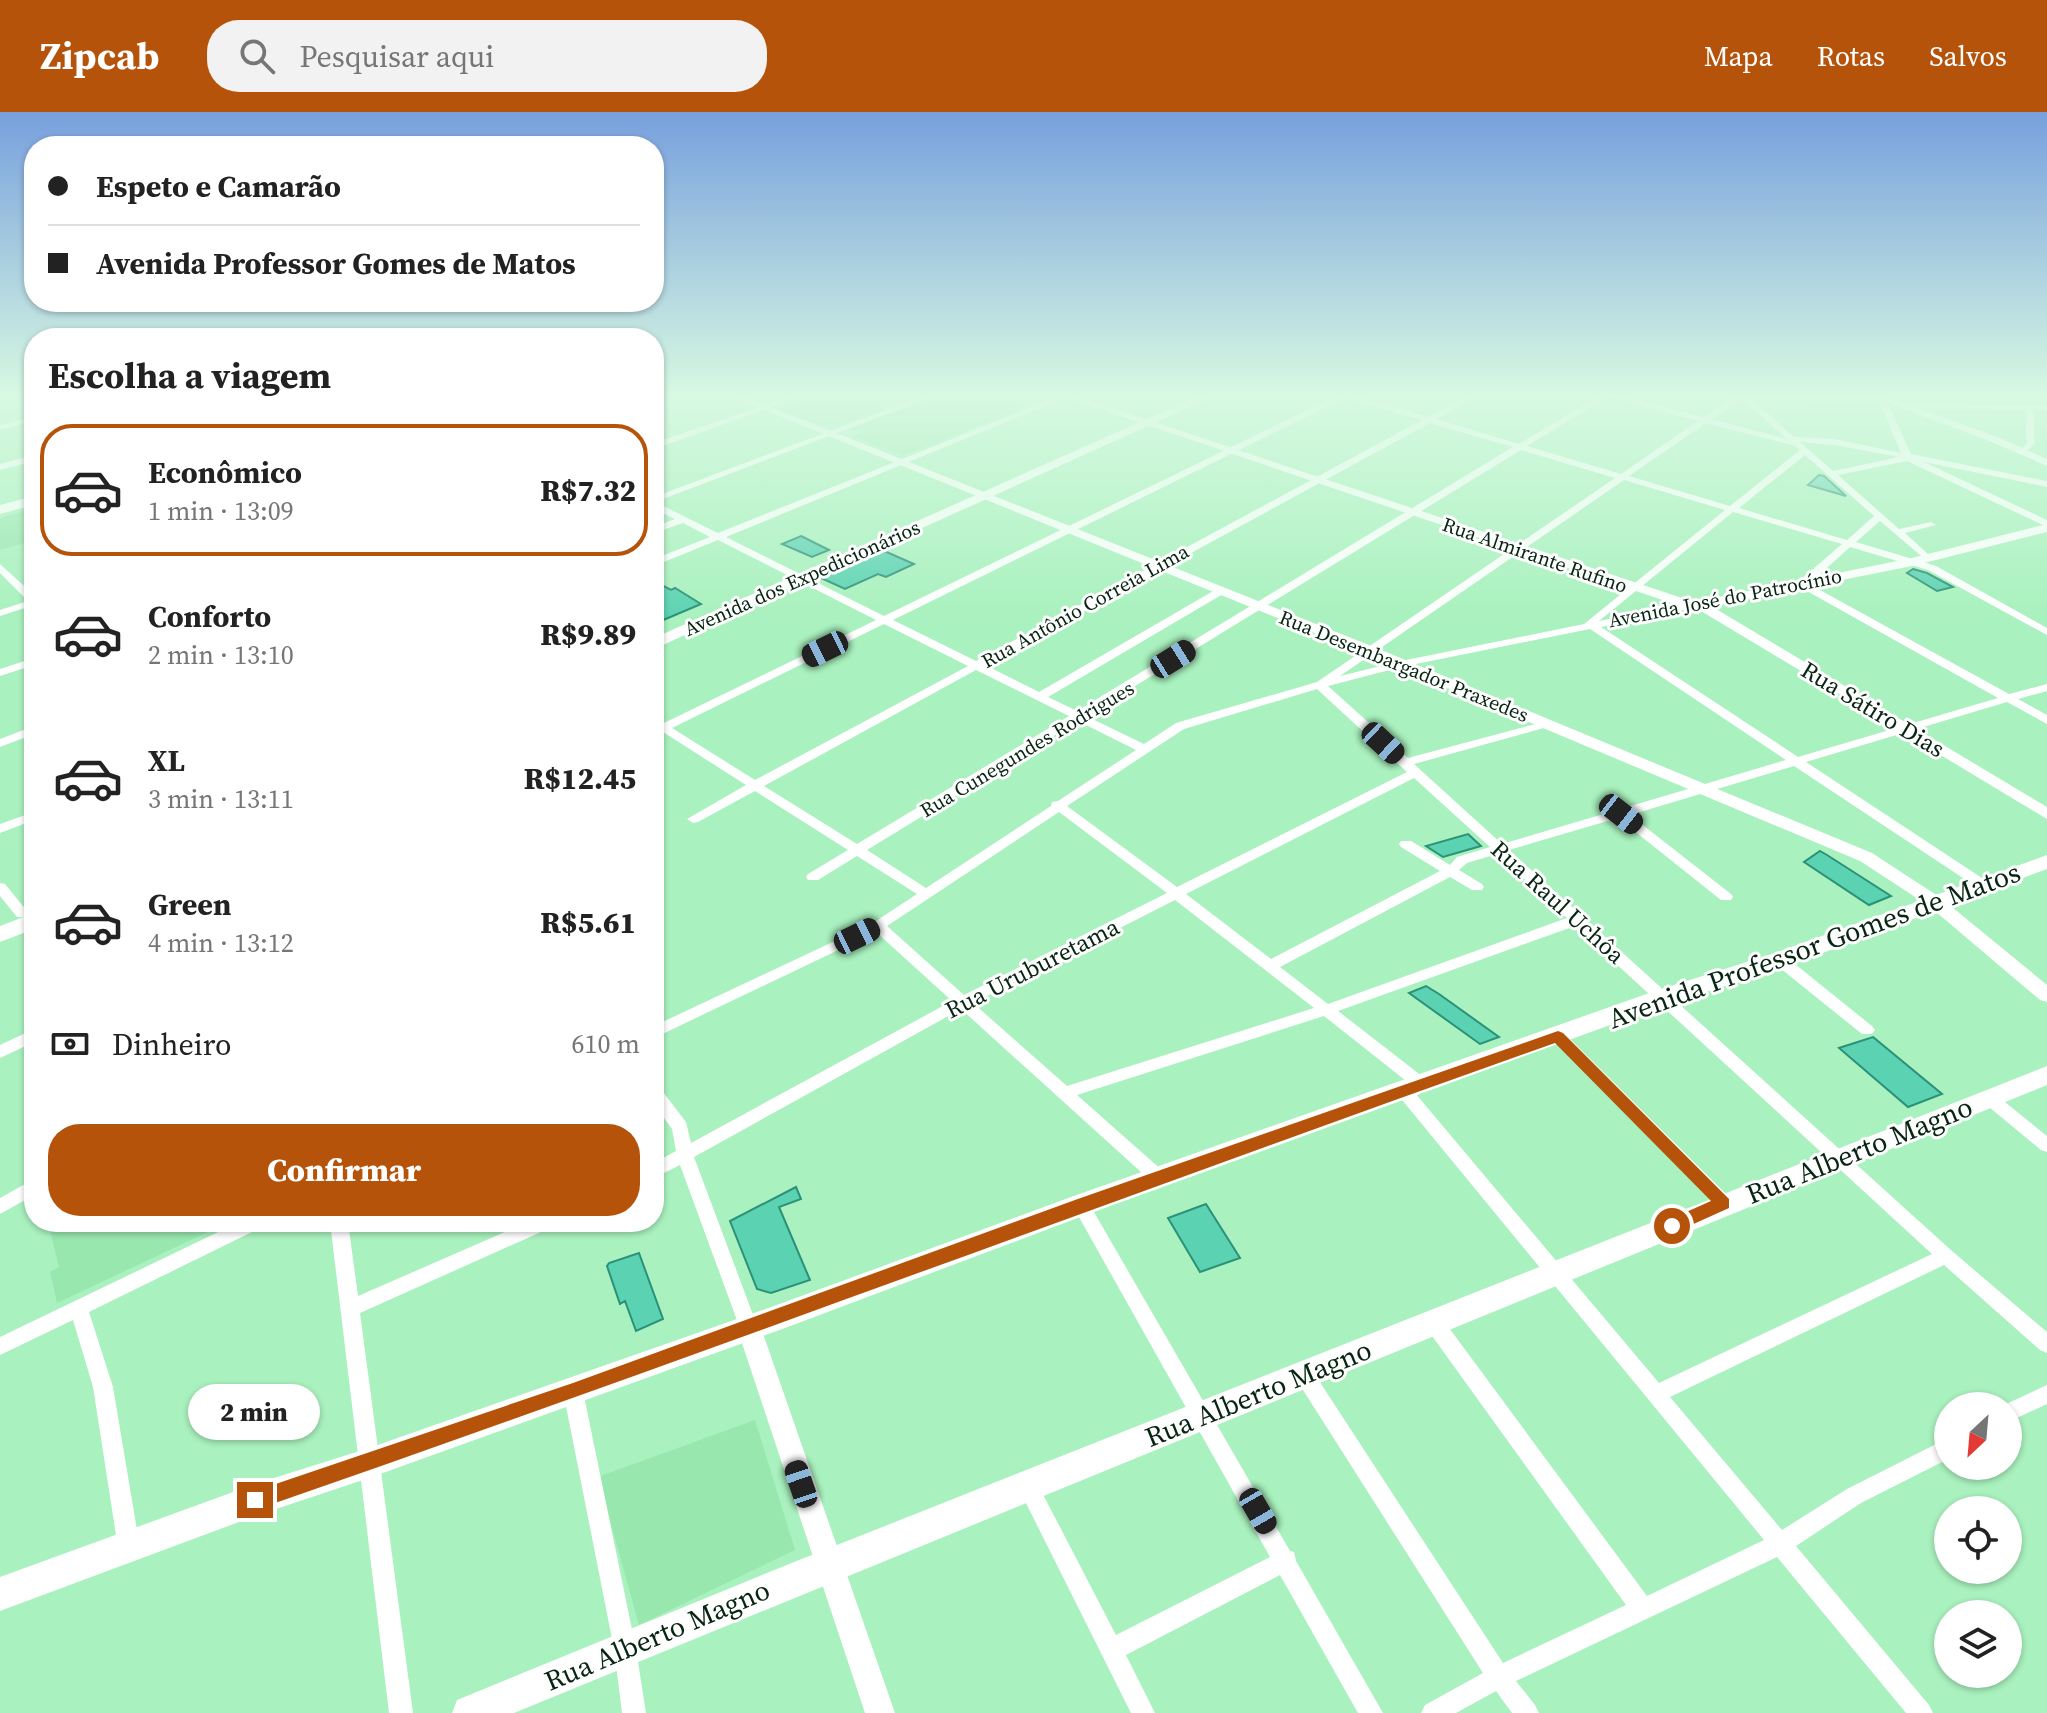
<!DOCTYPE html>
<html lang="pt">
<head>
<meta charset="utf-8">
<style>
  :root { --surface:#fff; --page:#f2f2f2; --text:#222; --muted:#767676; --line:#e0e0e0; --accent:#b45309 }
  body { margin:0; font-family:"Source Serif 4",serif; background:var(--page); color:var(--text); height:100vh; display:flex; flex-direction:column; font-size:30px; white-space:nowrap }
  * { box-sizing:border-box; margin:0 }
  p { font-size:26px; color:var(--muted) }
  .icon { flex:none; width:44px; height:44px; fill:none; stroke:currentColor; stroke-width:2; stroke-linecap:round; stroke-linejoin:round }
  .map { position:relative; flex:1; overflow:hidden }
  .sheet { position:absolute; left:24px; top:216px; width:640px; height:904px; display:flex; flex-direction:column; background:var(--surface); border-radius:32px; box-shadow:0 2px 6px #0004 }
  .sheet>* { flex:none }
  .hud { position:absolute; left:24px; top:24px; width:640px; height:176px; border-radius:32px; box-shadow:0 2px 6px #0004; display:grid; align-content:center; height:176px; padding:0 24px; background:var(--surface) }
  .needle { width:52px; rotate:206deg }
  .controls { position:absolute; left:1934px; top:1280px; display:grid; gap:16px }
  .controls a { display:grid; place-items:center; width:88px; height:88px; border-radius:50%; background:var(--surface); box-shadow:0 2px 6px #0004; font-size:40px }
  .end { position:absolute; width:36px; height:36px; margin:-18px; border:10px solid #b45309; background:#fff; box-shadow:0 0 0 4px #fff }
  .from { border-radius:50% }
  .bubble { position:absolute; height:56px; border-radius:28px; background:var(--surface); box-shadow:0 2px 6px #0004; font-size:26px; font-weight:800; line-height:56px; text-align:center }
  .car { position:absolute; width:24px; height:48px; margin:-24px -12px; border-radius:10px; box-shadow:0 0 6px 2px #0007; background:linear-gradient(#222 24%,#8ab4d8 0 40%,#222 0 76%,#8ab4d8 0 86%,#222 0) }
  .hud b { display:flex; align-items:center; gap:28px; height:76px; font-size:30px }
  .hud b+b { border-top:2px solid var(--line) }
  .hud i { width:20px; height:20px; background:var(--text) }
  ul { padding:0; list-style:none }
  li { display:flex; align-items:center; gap:24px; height:132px; margin:0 16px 12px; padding:0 8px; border:4px solid transparent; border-radius:32px }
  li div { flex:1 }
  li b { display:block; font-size:30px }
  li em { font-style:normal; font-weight:800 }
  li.active { border-color:var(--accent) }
  li>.icon { width:72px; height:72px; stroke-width:1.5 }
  h2 { padding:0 24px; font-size:36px; line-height:96px }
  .pay { display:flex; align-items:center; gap:20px; height:88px; padding:0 24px; font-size:30px }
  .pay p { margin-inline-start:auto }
  .primary-button { display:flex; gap:16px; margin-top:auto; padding:16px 24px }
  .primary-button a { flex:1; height:92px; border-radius:32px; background:var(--accent); color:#fff; font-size:32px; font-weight:800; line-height:92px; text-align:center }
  header { display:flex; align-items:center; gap:48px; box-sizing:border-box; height:112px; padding:0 40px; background:var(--accent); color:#fff }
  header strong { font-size:38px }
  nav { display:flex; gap:44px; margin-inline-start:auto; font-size:28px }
  .search { width:560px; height:72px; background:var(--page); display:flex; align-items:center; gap:20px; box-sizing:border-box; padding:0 28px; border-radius:32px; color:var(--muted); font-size:30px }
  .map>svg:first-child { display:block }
</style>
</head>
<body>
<header>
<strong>Zipcab</strong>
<div class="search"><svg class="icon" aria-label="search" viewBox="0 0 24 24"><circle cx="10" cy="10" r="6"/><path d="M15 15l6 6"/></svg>Pesquisar aqui</div>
<nav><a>Mapa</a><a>Rotas</a><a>Salvos</a></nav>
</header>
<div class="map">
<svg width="2047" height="1601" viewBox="0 0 2047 1601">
  <rect width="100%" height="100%" fill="#a9f1be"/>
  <!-- built -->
  <path fill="#98e7af" d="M815,282h111l-87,31 -6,-2 -9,3 -45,-16 -1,-3z
    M943,282h105l3,3 -147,58 -52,-18 9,-4 -11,-5z
    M34,396v32l-34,10v-32z
    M48,1110h181l-172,81 -7,-31 9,-5z
    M755,1308l40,130 -156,75 -41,-148z"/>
  <!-- building -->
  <path fill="#5bd2b2" stroke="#2b9178" stroke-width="2" d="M1819,363l5,1 22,20 -38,-11z
    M801,424l28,14 -17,7 -30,-13z
    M882,438l32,14 -28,13 -8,-3 -33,15 -24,-11z
    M1913,457l14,4 26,14 -16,4 -30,-18z
    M654,469l17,9 4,-2 26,16 -47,20z
    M1468,722l13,12 -38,11 -17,-11z
    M1820,739l7,4 64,41 -22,9 -65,-43z
    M1426,874l13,8 60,43 -19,7 -71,-51z
    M1873,925l69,57 -34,13 -69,-59z
    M796,1075l5,12 -22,8 31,73 -39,13 -14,-4 -27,-68z
    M1206,1092l34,54 -40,14 -32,-54z
    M639,1141l24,66 -27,12 -11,-30 -5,3 -13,-38 2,-3z"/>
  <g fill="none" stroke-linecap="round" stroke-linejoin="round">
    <!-- street -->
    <path fill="#fff" fill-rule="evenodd" d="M665,282h11l-22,8v-5z
      M798,282h11l-155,55v-6z
      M929,282h11l-285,108 63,31 346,-139h10l-348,143 158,79 454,-221 -1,-1h14l77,23 44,-23h9l-45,25 83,25 82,-50h12l90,23 28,-19 11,-4 131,4 13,-4h12l-12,5 25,55 136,27v6l-123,-25 123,58v7l-140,-66 -69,14 61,54 32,-7 5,3 -31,8 24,22 2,2 -5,3 -46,-39 -24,21 80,24 111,62v7l-119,-65 -78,-23 -41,37 200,110 38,-10v7l-29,8 29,16v9l-40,-22 -201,60 182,120 2,3 -2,3h-10l-184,-122 -164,49 101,79 2,3 -2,3h-10l-103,-82 -109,32 443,401 95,81v21l-7,-3 -96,-85 -274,132 112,133 65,-41 101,-51v21l-87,44 -65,43 133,159 4,8h-27l-129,-156 -261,124 19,24 4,8h-27l-16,-22 -40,22h-35l4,-8 58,-32 -187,-294 -3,-6 3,-6 7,-3 7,3 193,296 123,-58 -199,-276 -2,-6 2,-6 7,-2 7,2 206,279 117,-56 -366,-445 -2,-4 2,-4 6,-2 6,2 249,296 273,-129 -357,-328 -237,85 89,69 2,4 -2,4 -6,2 -6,-2 -91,-72 -247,79 87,77 3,5 -3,5 -6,2 -6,-2 -191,-173 -267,148 64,171 -2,6 -7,2 -7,-2 -62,-169 -26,13v-15l22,-12 -4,-22 -18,-25v-18l6,2 26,34 5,21 261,-142 -76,-69 -222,106v-12l219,-103 44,-29 -60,-38 -39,24h-10l-2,-3 2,-3 40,-24 -93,-59 -57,31 -5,1 -6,-4 59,-34 -83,-53 -9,4v-15l10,2 212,-103 -158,-80 -64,26v-7l56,-22 -27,-14 -29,10v-6l21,-8 -21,-10v-12zM1608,285l90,24 -77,53 -94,-28zM1345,286l77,22 -446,241 -83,-41zM1743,288l44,39 -76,-20zM1752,288l127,1 22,52 -66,-14 -41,-2zM1430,311l83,24 -436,264 -29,-14 175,-103v-4h-8l-176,102 -54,-27zM1706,311l89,23 5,4 -70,56 -101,-30zM1800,330l35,3 64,12 -66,14zM1521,338l94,28 -298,204 -141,41 -32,21 -58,-28zM1805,343l69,61 -27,24 -108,-32zM1624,368l101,30 -141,114 -183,37 -61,15zM1733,400l109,32 -44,38v4l200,112 -200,59 -197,-130 102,-21 1,-2 -5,-3 -100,20zM884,512l84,42 -213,114 -83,-52zM1590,517l196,131 -284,84 -88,-80 137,-38v-4h-8l-135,36 -80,-72 73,-19zM976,558l93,46 -212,128 -93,-58zM1317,577l90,83 -230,115 -110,-81 117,-77zM1078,609l58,29 -78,51 -6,1 -1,4 -125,82 -59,-38zM1414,666l76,69 -33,10 -7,8 -39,-24h-10l-2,3 2,3 39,24 -169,88 -85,-65zM1059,700l108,81 -203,102 -77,-69zM1497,742l70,64 -239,86 -48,-37 170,-90 22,13h10l2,-3 -2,-3 -23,-14 8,-7zM1175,788l139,108 -247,78 -94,-83z
      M2040,282h7v3z
      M1905,292l142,2v4h-13c1,12 -1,21 1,33l-12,12 -4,-3 8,-9c-2,-13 0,-21 -1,-33l-124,-2v-4z
      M34,305v4l-34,9v-5z
      M34,343v6l-34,9v-6z
      M0,452l34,31v10l-34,11v-6l28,-9 -28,-28z
      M34,546v7l-34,11v-7z
      M34,614v8l-34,13v-8z
      M34,700v8l-34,13v-9z
      M0,771l5,1 22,27 2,3 -2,3h-10l-17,-21z
      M1780,843l5,1 87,70 3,4 -3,4h-10l-87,-70 -2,-4z
      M34,917v13l-34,16v-13z
      M1558,918l5,2 167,166 3,5 -3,5 -6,2 -6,-2 -165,-168 -3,-4 3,-4z
      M1989,980l6,2 52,42v16l-6,-2 -58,-48 -2,-4 2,-4z
      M34,1067v16l-34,19v-16z
      M1081,1086l6,2 203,351 4,1 2,9 87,152h-25l-78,-138 -154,80 29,58h-24l-110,-220 -3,-7 3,-7 7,-3 7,3 81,156 154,-78 -195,-347 -3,-5 3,-5z
      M239,1110h26l-3,5 -173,85 24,75 27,161 -3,8 -8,3 -8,-3 -3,-8 -25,-161 -20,-67 -73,35v-18z
      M330,1110h18l10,74 170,-74h27l-3,5 -192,86 53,400h-24z
      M573,1270l7,3 3,6 53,258 10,64h-24l-8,-64 -51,-258 3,-6z
      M2047,1273v19l-39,18v-16h-6z"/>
    <!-- secondary -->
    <path fill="#fff" fill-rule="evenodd" d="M725,282h13l636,253 498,206 69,45 106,87v17l-7,-2 -111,-94 -69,-45 -496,-208z
      M1056,282h14l624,208 218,-44 135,-34v8l-135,34 -201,40 336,201v12l-351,-211h-10z
      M1864,282h14l117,42 52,23v7l-60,-26z
      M749,1205l9,3 3,8 134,385h-30l-128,-385 3,-8z"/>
    <!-- primary -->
    <path fill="#fff" fill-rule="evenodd" d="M1203,282h16l-565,255v-11z
      M34,384v9l-34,9v-9z
      M2047,743v14l-259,97 -117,37 -580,210 -306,115 -416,150 -114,38 -255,95v-34l255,-93 114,-36 405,-142 297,-109 584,-206 117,-37z
      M34,801v16l-34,13v-16z
      M2047,954v19l-1533,628h-62l5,-13 337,-138z"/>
  </g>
  <!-- sky -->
  <linearGradient id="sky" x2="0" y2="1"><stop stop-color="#77a0dd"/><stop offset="0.56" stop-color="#d8f9e2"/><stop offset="1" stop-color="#d8f9e2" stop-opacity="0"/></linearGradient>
  <rect width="2047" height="506" fill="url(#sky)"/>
  <!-- route -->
  <path fill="#b45309" d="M1558,919l5,2 166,166v9l-51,23h-12l-2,-5 2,-5 45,-20 -156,-158c-434,154 -865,316 -1300,467l-6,-3 -3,-7 3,-6 6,-3 318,-108 502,-183z"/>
  <g text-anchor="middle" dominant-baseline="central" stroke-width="6" stroke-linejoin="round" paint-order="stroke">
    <!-- far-street labels -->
    <g font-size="20" fill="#072512" stroke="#fefefe">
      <text transform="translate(1535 443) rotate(19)">Rua Almirante Rufino</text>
      <text transform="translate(802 466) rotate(-24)">Avenida dos Expedicionários</text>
      <text transform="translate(1725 486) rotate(-11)">Avenida José do Patrocínio</text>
      <text transform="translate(1085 494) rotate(-29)">Rua Antônio Correia Lima</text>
      <text transform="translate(1404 554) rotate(22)">Rua Desembargador Praxedes</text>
      <text transform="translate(1027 637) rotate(-31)">Rua Cunegundes Rodrigues</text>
    </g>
    <!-- street labels -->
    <g font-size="24" fill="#072512" stroke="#fefefe">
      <text transform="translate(1873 597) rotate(31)">Rua Sátiro Dias</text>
      <text transform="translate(1558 790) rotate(42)">Rua Raul Uchôa</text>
      <text transform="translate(1032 856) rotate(-27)">Rua Uruburetama</text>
    </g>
    <!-- near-street labels -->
    <g font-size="28" fill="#072512" stroke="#fefefe">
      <text transform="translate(1814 833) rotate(-20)">Avenida Professor Gomes de Matos</text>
      <text transform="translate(1859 1038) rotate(-22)">Rua Alberto Magno</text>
      <text transform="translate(1258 1281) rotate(-22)">Rua Alberto Magno</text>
      <text transform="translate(657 1523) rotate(-23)">Rua Alberto Magno</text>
    </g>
  </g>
</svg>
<div class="controls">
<a><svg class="needle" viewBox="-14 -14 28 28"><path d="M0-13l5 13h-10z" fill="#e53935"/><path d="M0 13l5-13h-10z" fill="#767676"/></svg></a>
<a><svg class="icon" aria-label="locate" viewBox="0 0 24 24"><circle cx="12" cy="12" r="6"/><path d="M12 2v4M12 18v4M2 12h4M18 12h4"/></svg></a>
<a><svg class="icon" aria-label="layers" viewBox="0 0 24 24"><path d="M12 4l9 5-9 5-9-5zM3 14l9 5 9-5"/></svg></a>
</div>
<i class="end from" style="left:1672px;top:1114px"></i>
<i class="end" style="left:255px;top:1388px"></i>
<div class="bubble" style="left:188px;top:1272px;width:132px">2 min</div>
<i class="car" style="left:825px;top:537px;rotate:244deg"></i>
<i class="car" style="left:1173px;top:547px;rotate:58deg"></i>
<i class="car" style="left:1383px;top:631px;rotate:133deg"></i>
<i class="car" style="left:1621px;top:702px;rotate:128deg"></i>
<i class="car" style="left:857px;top:824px;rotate:64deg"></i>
<i class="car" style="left:801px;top:1372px;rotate:341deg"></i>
<i class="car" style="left:1258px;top:1399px;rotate:150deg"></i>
<div class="hud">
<b><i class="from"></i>Espeto e Camarão</b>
<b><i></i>Avenida Professor Gomes de Matos</b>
</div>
<section class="sheet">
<h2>Escolha a viagem</h2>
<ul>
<li class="active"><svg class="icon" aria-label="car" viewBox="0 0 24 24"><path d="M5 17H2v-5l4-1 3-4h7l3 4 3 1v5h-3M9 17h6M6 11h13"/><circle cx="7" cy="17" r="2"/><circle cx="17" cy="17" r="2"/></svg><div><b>Econômico</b><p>1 min · 13:09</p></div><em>R$7.32</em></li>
<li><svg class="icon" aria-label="car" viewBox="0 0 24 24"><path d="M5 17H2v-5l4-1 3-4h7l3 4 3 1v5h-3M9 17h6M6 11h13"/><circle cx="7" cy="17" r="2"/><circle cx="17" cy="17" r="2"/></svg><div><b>Conforto</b><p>2 min · 13:10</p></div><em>R$9.89</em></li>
<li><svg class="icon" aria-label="car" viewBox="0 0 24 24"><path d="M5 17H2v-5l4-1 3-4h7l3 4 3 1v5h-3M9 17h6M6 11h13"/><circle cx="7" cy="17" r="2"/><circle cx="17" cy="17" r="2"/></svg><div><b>XL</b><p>3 min · 13:11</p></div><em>R$12.45</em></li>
<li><svg class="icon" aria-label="car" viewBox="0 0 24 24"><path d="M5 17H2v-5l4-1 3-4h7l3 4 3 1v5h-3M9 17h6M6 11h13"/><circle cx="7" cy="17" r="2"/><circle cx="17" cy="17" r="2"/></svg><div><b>Green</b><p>4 min · 13:12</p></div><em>R$5.61</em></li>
</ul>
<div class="pay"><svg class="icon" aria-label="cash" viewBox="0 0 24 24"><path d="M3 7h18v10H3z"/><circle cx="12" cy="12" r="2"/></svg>Dinheiro<p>610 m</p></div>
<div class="primary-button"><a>Confirmar</a></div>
</section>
</div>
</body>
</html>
